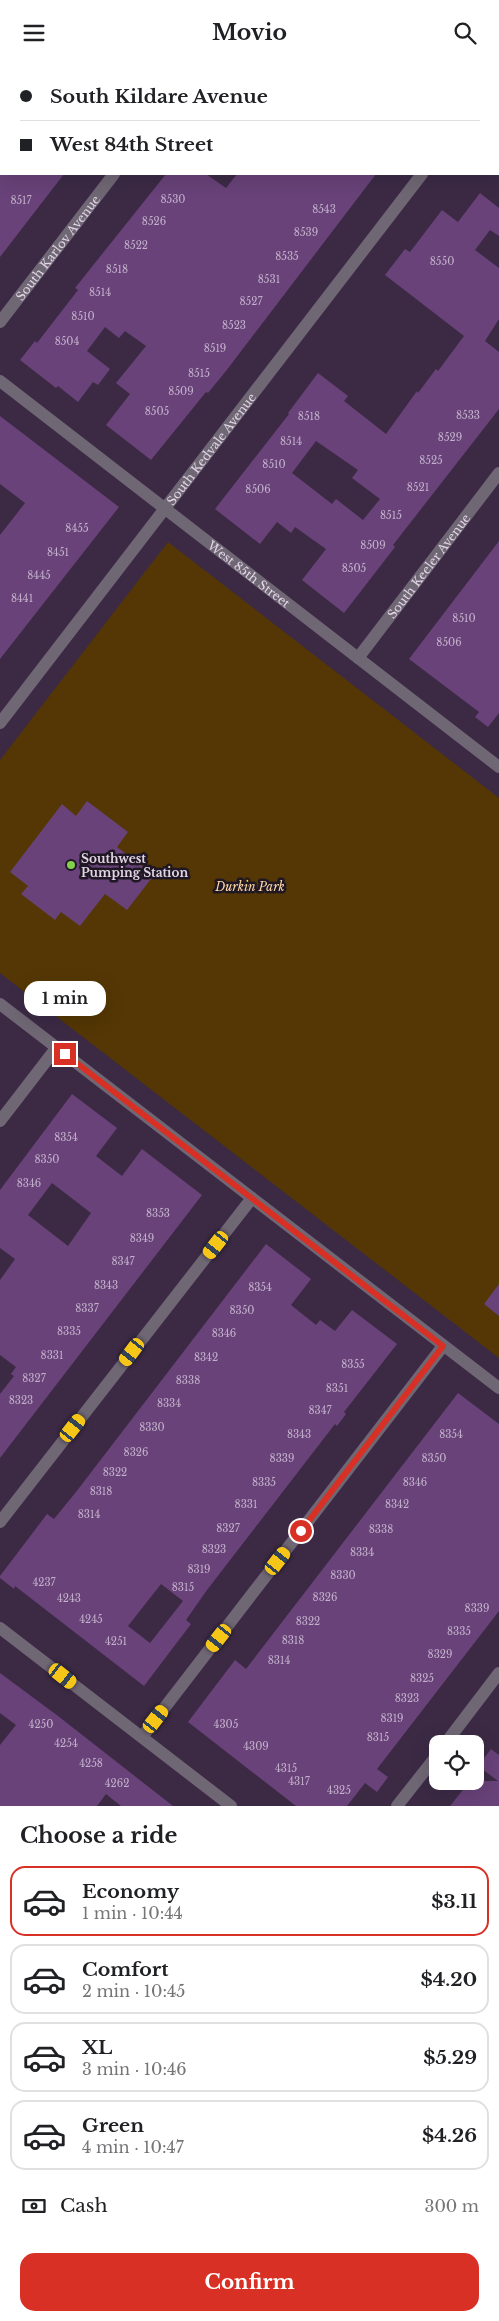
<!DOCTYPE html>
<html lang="en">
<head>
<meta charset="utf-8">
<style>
  :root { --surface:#fff; --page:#f6f6f6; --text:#202124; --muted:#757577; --line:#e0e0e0; --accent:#d93025 }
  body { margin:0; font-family:"Libre Baskerville",serif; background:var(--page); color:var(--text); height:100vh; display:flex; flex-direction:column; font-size:19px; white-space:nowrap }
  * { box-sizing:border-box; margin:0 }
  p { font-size:16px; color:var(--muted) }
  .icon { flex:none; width:28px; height:28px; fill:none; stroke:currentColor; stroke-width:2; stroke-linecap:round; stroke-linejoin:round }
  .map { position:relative; height:1741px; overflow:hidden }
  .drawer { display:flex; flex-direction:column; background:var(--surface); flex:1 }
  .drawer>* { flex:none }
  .guide { position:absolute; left:0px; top:0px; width:500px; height:110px; box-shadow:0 5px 20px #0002; display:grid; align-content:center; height:110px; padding:0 20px; background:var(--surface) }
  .controls { position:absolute; left:429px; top:1670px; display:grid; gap:10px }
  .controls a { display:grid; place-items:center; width:55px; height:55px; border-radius:10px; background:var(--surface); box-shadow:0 5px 20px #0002; font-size:25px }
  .end { position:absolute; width:22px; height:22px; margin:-11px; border:6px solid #d93025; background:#fff; box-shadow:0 0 0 2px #fff }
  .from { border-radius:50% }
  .bubble { position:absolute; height:35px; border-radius:15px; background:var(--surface); box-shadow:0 5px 20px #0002; font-size:16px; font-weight:800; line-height:35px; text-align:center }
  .car { position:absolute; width:15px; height:30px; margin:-15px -8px; border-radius:6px; box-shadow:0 0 4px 1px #0007; background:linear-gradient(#f5c518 24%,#345 0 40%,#f5c518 0 76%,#345 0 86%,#f5c518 0) }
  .guide b { display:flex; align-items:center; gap:18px; height:48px; font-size:19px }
  .guide b+b { border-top:1px solid var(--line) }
  .guide i { width:12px; height:12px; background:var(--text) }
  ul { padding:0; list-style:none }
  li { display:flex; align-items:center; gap:15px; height:70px; margin:0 10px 8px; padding:0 10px; border:2px solid var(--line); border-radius:15px }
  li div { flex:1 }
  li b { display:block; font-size:19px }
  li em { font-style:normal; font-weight:800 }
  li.on { border-color:var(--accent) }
  li>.icon { width:45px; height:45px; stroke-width:1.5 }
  h2 { padding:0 20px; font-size:22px; line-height:60px }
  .pay { display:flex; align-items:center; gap:12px; height:55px; padding:0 20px; font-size:19px }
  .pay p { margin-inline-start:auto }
  .action { display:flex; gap:10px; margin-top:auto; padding:10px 20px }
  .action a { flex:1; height:58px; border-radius:15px; background:var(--accent); color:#fff; font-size:20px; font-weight:800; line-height:58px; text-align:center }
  header { display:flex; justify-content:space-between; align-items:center; height:65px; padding:0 20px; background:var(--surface); font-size:22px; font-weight:800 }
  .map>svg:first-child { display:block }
</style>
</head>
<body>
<header><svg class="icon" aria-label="menu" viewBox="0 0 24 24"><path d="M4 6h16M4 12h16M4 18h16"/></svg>Movio<svg class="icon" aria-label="search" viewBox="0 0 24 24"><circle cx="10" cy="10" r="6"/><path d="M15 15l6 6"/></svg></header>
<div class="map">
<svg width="499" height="1741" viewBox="0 0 499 1741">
  <rect width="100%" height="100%" fill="#3c2a45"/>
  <!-- green -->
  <path fill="#543704" d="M168,477l331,256v560l-499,-385v-213z"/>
  <!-- building -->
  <path fill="#684279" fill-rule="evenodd" d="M0,98l1,11h63l-64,83z
    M166,109h40l20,14 11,-14h139l-150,197 -18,22 -2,-1 -55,68 -45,-35 24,-31 -14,-11 30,-37 -21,-15 -6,7 -14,-11 -18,24 23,18 -12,16 -5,-3 -15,20 -20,-16 -2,2 -36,-28 15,-19 2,2 41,-53 -3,-2z
    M480,128l19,15v28l-9,-6 -15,20 24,18v51l-14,22 14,11v57l-106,136 2,2 -51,66 -42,-33 24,-31 -31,-22 -4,6 -14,-11 -17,22 -45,-35 74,-95 -1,-1 30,-40 30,23 -4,5 42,33 31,-43 1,2 18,-24 2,2 26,-35 -79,-61 20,-26 5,3 32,-42 16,12zM316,376l42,29 -6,8 28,21 -17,21 -27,-21 -4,5 -40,-31z
    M0,351l119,91 -119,152v-124l25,-32 -25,-19z
    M499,476v172l-11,14 -13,-10 4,-5 -70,-53z
    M87,736l41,31 -11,15 37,28 -27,35 -22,-16 -25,32 -19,-14 -6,8 -34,-26 7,-8 -18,-14 52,-68 14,12z
    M72,1029l45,34 -21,28 26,20 20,-27 60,46 -202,263v-64l14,-18 -3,-2 5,-7 -16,-12v-75l15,-21 -15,-11v-58zM52,1118l39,30 -23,33 -40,-31z
    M266,1179l45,35 -20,26 25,20 4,-5 15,11 17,-21 45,34 -53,68 2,2 -9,12 -2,-2 -128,166 -21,30 5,4 -47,62 -129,-100 -1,3 -14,-11v-2l47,-62 7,5 22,-27zM161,1519l22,17 -33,42 -22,-17z
    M499,1219v32l-15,-12z
    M458,1328l41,31v187l-122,158 11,8 -11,15 -12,-9 -18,23h-51l-108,-84 47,-62 11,9z
    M0,1608l58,43 115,90h-52l-15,-12 -9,12h-97v-61l16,-20 -16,-12z
    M491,1684l8,6v51h-49l20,-25h28l-20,-15z"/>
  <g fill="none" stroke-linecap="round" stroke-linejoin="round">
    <!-- minor -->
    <g stroke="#706775" stroke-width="12">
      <path d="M397,0l2,1"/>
      <path d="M196,1l1,-1"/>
      <path id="s1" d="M0,257l114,-148"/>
      <path id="s2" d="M0,316l499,386"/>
      <path id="s3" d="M358,593l141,-185"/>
      <path id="s4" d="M0,658l422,-549"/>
      <path d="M0,939l499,384"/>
      <path d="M0,1056l57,-74"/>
      <path d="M0,1457l252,-324"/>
      <path d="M0,1563l231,178"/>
      <path d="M142,1672l301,-391"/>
      <path d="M445,1679l54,-71"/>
      <path d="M397,1741l41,-52"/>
    </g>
  </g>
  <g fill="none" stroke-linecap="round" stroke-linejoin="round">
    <!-- route -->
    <path stroke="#d93025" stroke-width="6" d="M65,989l378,292 -142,185"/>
  </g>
  <!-- markers -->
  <circle fill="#83d04e" stroke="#1f1723" stroke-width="2" cx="71" cy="800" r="5"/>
  <g text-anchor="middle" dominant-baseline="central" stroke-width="5" stroke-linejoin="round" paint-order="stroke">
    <!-- number labels -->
    <g font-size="10" fill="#c3b0cb">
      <text x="173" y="134">8530</text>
      <text x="21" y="135">8517</text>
      <text x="324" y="144">8543</text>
      <text x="154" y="156">8526</text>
      <text x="306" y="167">8539</text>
      <text x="136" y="180">8522</text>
      <text x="287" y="191">8535</text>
      <text x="442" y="196">8550</text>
      <text x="117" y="204">8518</text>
      <text x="269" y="214">8531</text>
      <text x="100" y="227">8514</text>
      <text x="251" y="236">8527</text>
      <text x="83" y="251">8510</text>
      <text x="234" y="260">8523</text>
      <text x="67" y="276">8504</text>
      <text x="215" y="283">8519</text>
      <text x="199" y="308">8515</text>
      <text x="181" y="326">8509</text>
      <text x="157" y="346">8505</text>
      <text x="468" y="350">8533</text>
      <text x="309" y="351">8518</text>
      <text x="450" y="372">8529</text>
      <text x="291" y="376">8514</text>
      <text x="431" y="395">8525</text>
      <text x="274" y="399">8510</text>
      <text x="418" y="422">8521</text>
      <text x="258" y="424">8506</text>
      <text x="391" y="450">8515</text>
      <text x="77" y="463">8455</text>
      <text x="373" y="480">8509</text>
      <text x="58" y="487">8451</text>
      <text x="354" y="503">8505</text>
      <text x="39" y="510">8445</text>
      <text x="22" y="533">8441</text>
      <text x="464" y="553">8510</text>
      <text x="449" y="577">8506</text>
      <text x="66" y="1072">8354</text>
      <text x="47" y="1094">8350</text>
      <text x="29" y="1118">8346</text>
      <text x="158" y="1148">8353</text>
      <text x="142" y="1173">8349</text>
      <text x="123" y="1196">8347</text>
      <text x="106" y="1220">8343</text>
      <text x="260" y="1222">8354</text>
      <text x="87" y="1243">8337</text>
      <text x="242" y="1245">8350</text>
      <text x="69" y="1266">8335</text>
      <text x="224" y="1268">8346</text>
      <text x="52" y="1290">8331</text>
      <text x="206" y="1292">8342</text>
      <text x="353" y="1299">8355</text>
      <text x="34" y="1313">8327</text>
      <text x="188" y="1315">8338</text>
      <text x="337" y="1323">8351</text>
      <text x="21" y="1335">8323</text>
      <text x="169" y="1338">8334</text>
      <text x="320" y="1345">8347</text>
      <text x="152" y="1362">8330</text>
      <text x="299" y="1369">8343</text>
      <text x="451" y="1369">8354</text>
      <text x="136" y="1387">8326</text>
      <text x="282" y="1393">8339</text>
      <text x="434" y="1393">8350</text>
      <text x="115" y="1407">8322</text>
      <text x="264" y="1417">8335</text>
      <text x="415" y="1417">8346</text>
      <text x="101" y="1426">8318</text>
      <text x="246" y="1439">8331</text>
      <text x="397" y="1439">8342</text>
      <text x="89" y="1449">8314</text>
      <text x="228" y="1463">8327</text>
      <text x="381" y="1464">8338</text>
      <text x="214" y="1484">8323</text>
      <text x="362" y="1487">8334</text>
      <text x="199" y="1504">8319</text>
      <text x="343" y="1510">8330</text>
      <text x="44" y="1517">4237</text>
      <text x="183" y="1522">8315</text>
      <text x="325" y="1532">8326</text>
      <text x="69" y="1533">4243</text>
      <text x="477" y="1543">8339</text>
      <text x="91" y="1554">4245</text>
      <text x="308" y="1556">8322</text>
      <text x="459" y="1566">8335</text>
      <text x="293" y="1575">8318</text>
      <text x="116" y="1576">4251</text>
      <text x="440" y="1589">8329</text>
      <text x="279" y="1595">8314</text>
      <text x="422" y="1613">8325</text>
      <text x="407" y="1633">8323</text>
      <text x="392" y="1653">8319</text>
      <text x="41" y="1659">4250</text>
      <text x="226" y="1659">4305</text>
      <text x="378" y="1672">8315</text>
      <text x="66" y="1678">4254</text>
      <text x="256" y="1681">4309</text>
      <text x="91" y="1698">4258</text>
      <text x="286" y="1703">4315</text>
      <text x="299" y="1716">4317</text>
      <text x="117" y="1718">4262</text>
      <text x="339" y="1725">4325</text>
    </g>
    <!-- street labels -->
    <g font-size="12" fill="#e1d5e6" stroke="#1f1723">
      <text stroke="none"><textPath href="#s1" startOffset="94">South Karlov Avenue</textPath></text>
      <text stroke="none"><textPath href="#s4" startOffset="346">South Kedvale Avenue</textPath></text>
      <text stroke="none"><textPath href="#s3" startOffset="116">South Keeler Avenue</textPath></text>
      <text stroke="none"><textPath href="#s2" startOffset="315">West 85th Street</textPath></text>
    </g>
    <!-- poi labels -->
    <g font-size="12" font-weight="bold" fill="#e1d5e6" stroke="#1f1723" text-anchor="start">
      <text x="81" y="793">Southwest<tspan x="81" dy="14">Pumping Station</tspan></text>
    </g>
    <!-- park labels -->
    <g font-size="12" font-style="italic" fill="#fdd7a5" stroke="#1f1723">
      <text x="250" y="821">Durkin Park</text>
    </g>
  </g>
</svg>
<div class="controls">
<a><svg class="icon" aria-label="locate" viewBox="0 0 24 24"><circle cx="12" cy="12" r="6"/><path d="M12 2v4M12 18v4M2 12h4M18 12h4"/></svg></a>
</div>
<i class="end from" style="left:301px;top:1466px"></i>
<i class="end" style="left:65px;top:989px"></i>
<div class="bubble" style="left:24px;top:916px;width:82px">1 min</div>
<i class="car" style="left:216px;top:1180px;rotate:218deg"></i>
<i class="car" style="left:132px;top:1287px;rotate:217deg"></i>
<i class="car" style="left:73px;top:1363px;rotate:38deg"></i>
<i class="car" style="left:278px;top:1496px;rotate:38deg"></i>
<i class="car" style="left:219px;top:1573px;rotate:218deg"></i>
<i class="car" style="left:63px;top:1611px;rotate:128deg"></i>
<i class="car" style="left:156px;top:1654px;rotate:38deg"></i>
<div class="guide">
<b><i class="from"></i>South Kildare Avenue</b>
<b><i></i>West 84th Street</b>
</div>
</div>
<section class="drawer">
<h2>Choose a ride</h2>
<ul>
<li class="on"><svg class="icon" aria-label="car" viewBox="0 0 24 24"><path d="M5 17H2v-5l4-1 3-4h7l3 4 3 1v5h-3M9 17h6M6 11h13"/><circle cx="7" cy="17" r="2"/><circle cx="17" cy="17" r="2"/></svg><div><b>Economy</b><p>1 min · 10:44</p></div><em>$3.11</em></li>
<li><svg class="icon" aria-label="car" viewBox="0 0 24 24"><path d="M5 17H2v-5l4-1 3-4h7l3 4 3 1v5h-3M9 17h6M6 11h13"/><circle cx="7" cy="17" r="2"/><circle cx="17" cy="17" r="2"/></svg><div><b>Comfort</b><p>2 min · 10:45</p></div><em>$4.20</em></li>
<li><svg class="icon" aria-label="car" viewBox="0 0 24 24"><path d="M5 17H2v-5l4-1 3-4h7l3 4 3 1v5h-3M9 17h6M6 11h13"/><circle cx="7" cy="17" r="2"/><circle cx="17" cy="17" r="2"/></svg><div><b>XL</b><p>3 min · 10:46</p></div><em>$5.29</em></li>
<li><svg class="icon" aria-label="car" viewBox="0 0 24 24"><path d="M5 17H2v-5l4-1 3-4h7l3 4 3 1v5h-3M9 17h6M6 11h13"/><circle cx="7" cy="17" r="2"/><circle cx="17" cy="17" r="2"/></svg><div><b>Green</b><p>4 min · 10:47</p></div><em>$4.26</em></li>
</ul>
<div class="pay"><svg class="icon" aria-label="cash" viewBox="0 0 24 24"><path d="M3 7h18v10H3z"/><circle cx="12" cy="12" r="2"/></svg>Cash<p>300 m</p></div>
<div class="action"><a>Confirm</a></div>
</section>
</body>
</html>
